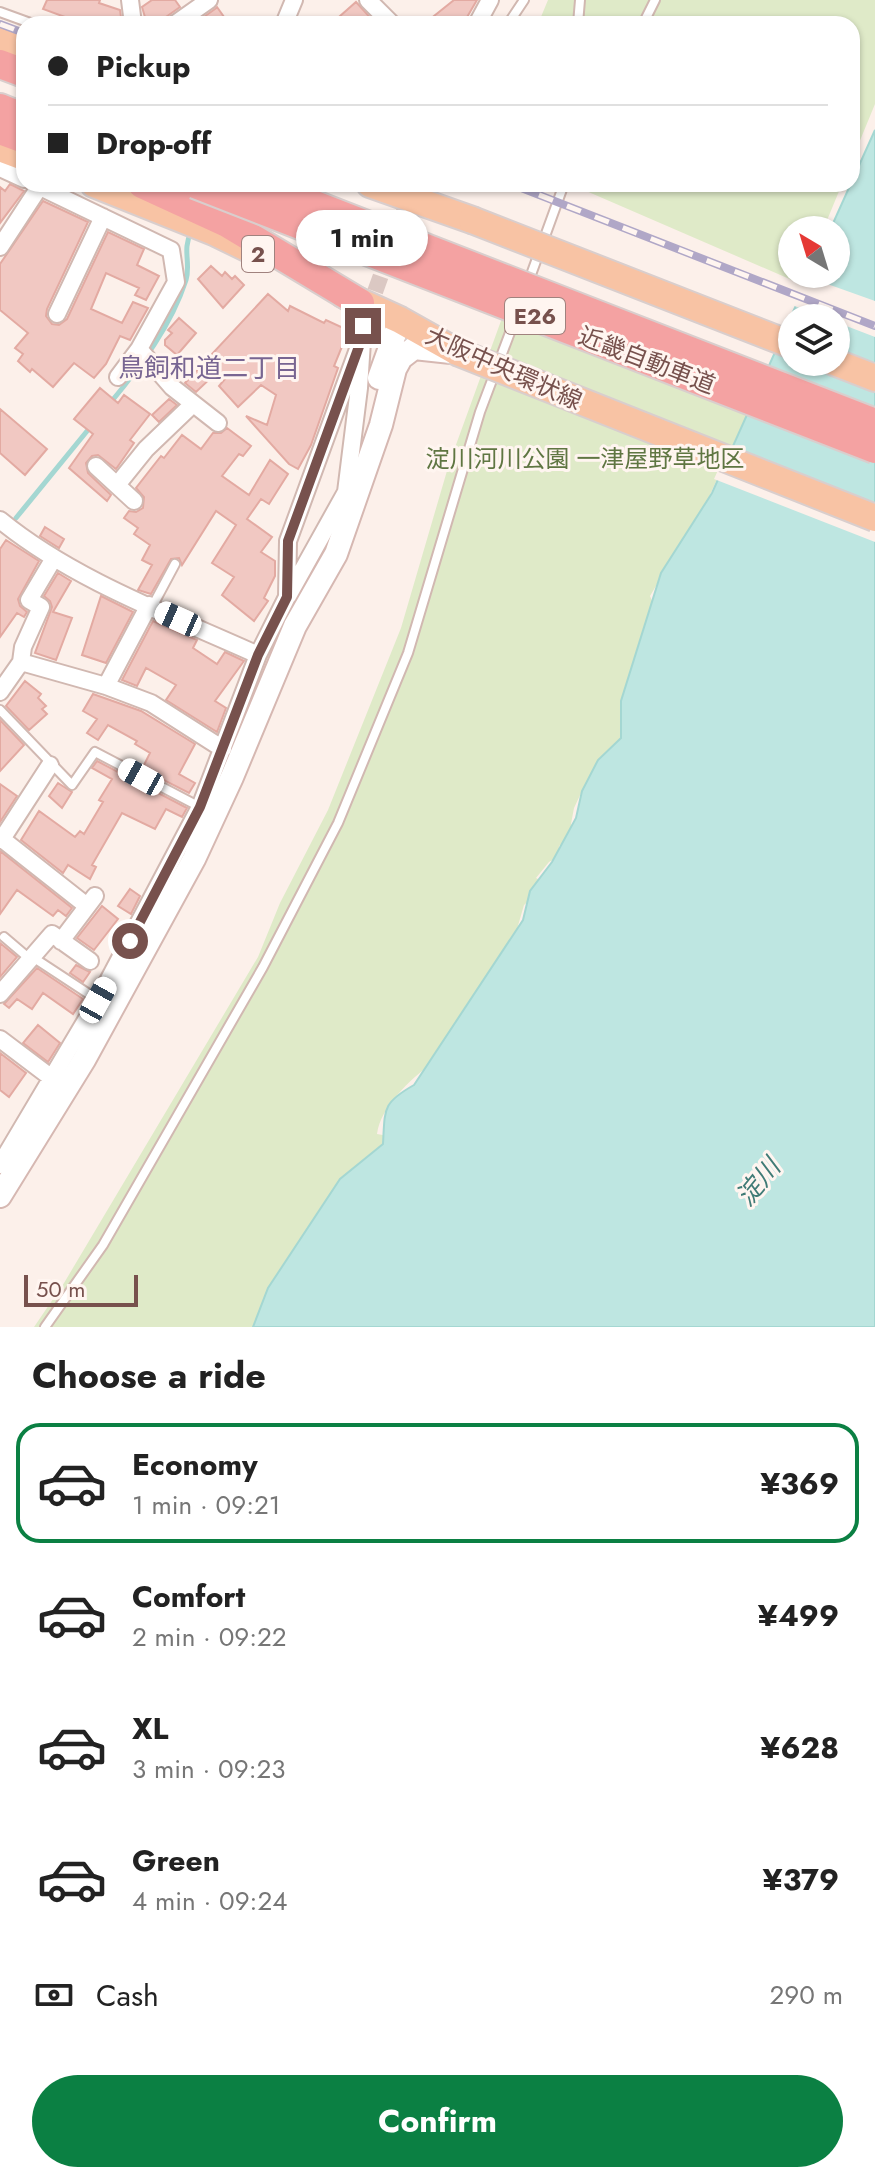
<!DOCTYPE html>
<html lang="en">
<head>
<meta charset="utf-8">
<style>
  :root { --surface:#fff; --page:#f2f2f2; --text:#222; --muted:#767676; --line:#e0e0e0; --accent:#0b8043 }
  body { margin:0; font-family:Jost,"Noto Sans JP",sans-serif; background:var(--page); color:var(--text); height:100vh; display:flex; flex-direction:column; font-size:30px; white-space:nowrap }
  * { box-sizing:border-box; margin:0 }
  p { font-size:26px; color:var(--muted) }
  .icon { flex:none; width:44px; height:44px; fill:none; stroke:currentColor; stroke-width:2; stroke-linecap:round; stroke-linejoin:round }
  .map { position:relative; height:1327px; overflow:hidden }
  .side { display:flex; flex-direction:column; background:var(--surface); flex:1 }
  .side>* { flex:none }
  .hud { position:absolute; left:16px; top:16px; width:844px; height:176px; border-radius:24px; box-shadow:0 2px 6px #0004; display:grid; align-content:center; height:176px; padding:0 32px; background:var(--surface) }
  .needle { width:52px; rotate:322deg }
  .buttons { position:absolute; left:778px; top:216px; display:grid; gap:16px }
  .buttons a { display:grid; place-items:center; width:72px; height:72px; border-radius:50%; background:var(--surface); box-shadow:0 2px 6px #0004; font-size:40px }
  .scale { position:absolute; left:24px; bottom:20px; width:114px; box-sizing:border-box; padding-left:8px; border:4px solid #77514d; border-top:0; font-size:22px; line-height:28px; white-space:nowrap; color:#77514d; -webkit-text-stroke:6px #fff5f0; paint-order:stroke }
  .end { position:absolute; width:36px; height:36px; margin:-18px; border:10px solid #77514d; background:#fff; box-shadow:0 0 0 4px #fff }
  .from { border-radius:50% }
  .bubble { position:absolute; height:56px; border-radius:28px; background:var(--surface); box-shadow:0 2px 6px #0004; font-size:26px; font-weight:700; line-height:56px; text-align:center }
  .car { position:absolute; width:24px; height:48px; margin:-24px -12px; border-radius:10px; box-shadow:0 0 6px 2px #0007; background:linear-gradient(#fff 24%,#345 0 40%,#fff 0 76%,#345 0 86%,#fff 0) }
  .hud b { display:flex; align-items:center; gap:28px; height:76px; font-size:30px }
  .hud b+b { border-top:2px solid var(--line) }
  .hud i { width:20px; height:20px; background:var(--text) }
  ul { padding:0; list-style:none }
  li { display:flex; align-items:center; gap:24px; height:120px; margin:0 16px 12px; padding:0 16px; border:4px solid transparent; border-radius:24px }
  li div { flex:1 }
  li b { display:block; font-size:30px }
  li em { font-style:normal; font-weight:700 }
  li.selected { border-color:var(--accent) }
  li>.icon { width:72px; height:72px; stroke-width:1.5 }
  h2 { padding:0 32px; font-size:36px; line-height:96px }
  .pay { display:flex; align-items:center; gap:20px; height:88px; padding:0 32px; font-size:30px }
  .pay p { margin-inline-start:auto }
  .primary-button { display:flex; gap:16px; margin-top:auto; padding:16px 32px }
  .primary-button a { flex:1; height:92px; border-radius:48px; background:var(--accent); color:#fff; font-size:32px; font-weight:700; line-height:92px; text-align:center }
  .map>svg:first-child { display:block }
</style>
</head>
<body>
<div class="map">
<svg width="875" height="1327" viewBox="0 0 875 1327">
  <rect width="100%" height="100%" fill="#fcf0ea"/>
  <!-- green -->
  <path fill="#dfeac8" d="M548,0h327v104l-23,56v-136h-314z
    M570,184h272l-19,46h-31v44h13l-4,10z
    M510,296l250,90 -53,115 -57,95 7,17 -34,128 -25,20 -16,30 -8,17 -3,16 4,9 -16,13 -1,11 -9,5 -13,16 12,6 -24,21 -9,31 -83,127c-22,17 -51,43 -55,71l11,2 -128,191h-226l30,-44 194,-326 22,-54 48,-93 73,-182 48,-164z"/>
  <!-- water -->
  <path fill="#bee6e1" stroke="#a4d7d2" stroke-width="2" fill-rule="evenodd" d="M875,130v1197h-622l15,-39 72,-109 43,-35c2,-35 -1,-41 31,-59l109,-165 7,-29 22,-29 24,-44 6,-27 16,-31 23,-22v-37l40,-128 51,-80 98,-219h26v-44h-6zM792,318h44v44h-44z"/>
  <!-- pier -->
  <path fill="#fcf0ea" d="M805,276l70,25v36l-39,-15v-4h-11l-33,-13z
    M729,446l146,57v39l-161,-63z"/>
  <g fill="none" stroke-linecap="round" stroke-linejoin="round">
    <!-- stream -->
    <path stroke="#a4d7d2" stroke-width="5" d="M111,402c30,-36 60,-76 75,-122 5,-17 -4,-30 5,-48
      M16,518l76,-93"/>
  </g>
  <!-- building -->
  <path fill="#f1c8c2" stroke="#e3aaa2" stroke-width="2" d="M47,0h53l-1,3 21,7 2,14h-38l-41,-15z
    M152,0h23l5,7 -24,17h-9l-5,-17z
    M454,0h23l-14,24h-39z
    M356,2l20,22h-45z
    M217,7l12,17h-35l21,-15z
    M10,184l14,7 -24,32v-36l5,4z
    M43,201l45,21 -41,87 -1,7 6,8 7,1 8,-6 41,-87 36,17 -7,16 22,11 -13,24 -11,-5 4,-7 -33,-15 -15,36 31,14 11,-21 15,6 -18,32 -10,-4 -14,28 -12,14 -20,-15 -21,24 -21,-18 -2,3 -12,-11 5,-7 -8,-6 13,-15 -28,-23v-46z
    M211,266l11,10 3,-4 7,7 3,-3 9,9 -21,23 -25,-29z
    M268,294l20,17 2,-5 34,17 2,-3 26,12 -5,14 -4,-2 -9,22 4,2 -27,77 -13,24 -9,-5 -43,-48 21,9 9,-30 -15,-10 -23,22 -19,-21 6,-7 -8,-7 -21,20 -11,-9z
    M179,318l17,15 -19,22 -12,-10v-5l7,-7 -4,-3z
    M100,388l18,15 6,-8 26,19 -20,26 4,3 -18,26 -18,-14 -6,1 -6,7 2,10 23,22 -4,6 -38,-33 24,-34 -19,-15z
    M169,399l8,6 -18,17 -7,-7z
    M0,409l47,40 -22,26 -25,-22z
    M227,428l24,18 -8,10 -4,-2 -17,22 27,19 21,-35 18,14 -19,30 -8,-5 -14,20 25,18 -11,15 14,9v15l-11,22 4,3 -14,20 -32,-26 12,-18 -22,-14 24,-38 -20,-14 -34,54 -3,-7 -8,1 -20,35 -13,-4 14,-25 -10,-5 8,-15 -16,-11 4,-6 -14,-10 5,-7 7,1 7,-4 1,-11 -8,-9 25,-32 3,2 18,-23 19,14 12,-16h8z
    M45,527l19,12 -5,9 -19,-12z
    M6,540l33,21 -21,38 2,7 7,6 -3,5 -7,-4 -17,24v-88z
    M58,573l13,8 -18,31 19,6 -16,42 -21,-7 17,-46 -2,-6 -6,-5z
    M101,596l32,16 -27,51 -24,-8z
    M153,621l44,19 -4,8 24,16 8,-12 19,9 -29,40 11,7 -9,24 -51,-32 10,-15 -30,-17 -9,18 -15,-6z
    M25,681l16,13 -3,4 8,8 -4,3 5,5 -18,16 -23,-24z
    M93,694l48,17 54,33 -16,30 16,9 -6,10 -47,-24 8,-16 -15,-9 2,-3 -29,-16 -10,15 -11,-7 10,-14 -14,-8z
    M0,720l24,25 -24,26z
    M97,761l90,47 -5,9 -16,-8 -11,20 -33,-16 -30,52 4,2 -6,12 -22,-14 -5,8 -42,-33 18,-29 36,26 5,-6 4,3 19,-32 -4,-2 13,-21 -20,-11z
    M58,783l14,9 -10,16 -13,-12z
    M0,784l17,12 -17,26z
    M0,851l72,57 -6,8 -8,-6 -5,6 -36,-26 -17,24z
    M130,889l10,7 -9,18 -13,-8z
    M102,906l16,13 -24,31 -17,-12z
    M0,943l17,14 -17,20z
    M76,965l14,7 -7,10 -13,-9z
    M37,968l46,31 -10,15 -30,-21 -11,16 -15,-10 -8,9 -5,-4z
    M38,1025l22,18 -12,19 -25,-19z
    M0,1053l26,20 -17,24 -9,-7z"/>
  <g fill="none" stroke-linecap="round" stroke-linejoin="round">
    <!-- street-tunnel -->
    <path stroke="#dbc8c3" stroke-width="16" stroke-dasharray="16 8" stroke-linecap="butt" d="M367,314l47,-130"/>
    <defs>
      <path id="lane" d="M0,12l33,12
        M508,24l16,-24
        M578,24l2,-24
        M643,24l12,-24
        M528,283l36,-99
        M152,607l23,-43
        M0,710l72,75 23,-33 105,55
        M4,937l27,23
        M34,958l64,42
        M45,1327l58,-82 160,-278 75,-144 70,-170 72,-241 37,-98"/>
      <path id="street" d="M130,0l3,24
        M368,0l24,24
        M175,24l34,-24
        M284,24l10,-24
        M477,24l13,-24
        M0,168l24,11
        M34,184l137,66 5,32 -37,67 -21,28
        M0,247l40,-61
        M57,314l46,-97
        M139,349l33,38 46,36
        M96,466l38,35
        M117,485l29,-36 47,-45
        M0,520c73,60 172,96 258,135
        M288,596l58,-104 13,-104 4,-62
        M21,662l85,24 45,17 72,46
        M106,686l43,-81
        M0,692l21,-30 2,-15 18,-40 -12,-7 25,-42
        M2,839l48,-74
        M0,840l2,-1 85,67
        M61,941l34,-45
        M0,994l52,-60 38,27
        M0,1039l53,40
        M0,1165l98,-165 102,-193 58,-152 29,-58 1,-56 73,-200"/>
      <path id="secondary" d="M379,378l21,-58
        M0,1196l84,-136 110,-201 38,-82 63,-151 41,-72 45,-129 14,-56 6,-11 13,-10 37,4"/>
      <path id="primary" d="M0,40l24,9
        M0,148l24,9
        M94,184l120,48 39,19
        M370,184l102,36
        M343,294l57,26 57,32
        M834,362l41,16"/>
      <path id="highway" d="M0,64l24,9
        M0,108l24,10
        M0,130l24,9
        M142,184l85,39 133,80"/>
    </defs>
    <!-- lane casing -->
    <use href="#lane" stroke="#d1b8b1" stroke-width="12"/>
    <!-- street casing -->
    <use href="#street" stroke="#d1b8b1" stroke-width="20"/>
    <!-- secondary casing -->
    <use href="#secondary" stroke="#d6b8b2" stroke-width="26"/>
    <!-- primary casing -->
    <use href="#primary" stroke="#d9cecd" stroke-width="30"/>
    <!-- highway casing -->
    <use href="#highway" stroke="#d9cecd" stroke-width="32"/>
    <!-- lane -->
    <use href="#lane" stroke="#fff" stroke-width="8"/>
    <!-- street -->
    <use href="#street" stroke="#fff" stroke-width="16"/>
    <!-- secondary -->
    <use href="#secondary" stroke="#fff" stroke-width="22"/>
    <!-- primary -->
    <use href="#primary" stroke="#f8c3a4" stroke-width="26"/>
    <!-- highway -->
    <use href="#highway" stroke="#f4a2a2" stroke-width="28"/>
    <defs>
      <path id="rail" d="M0,24l24,9
        M511,184l364,142"/>
    </defs>
    <!-- rail casing -->
    <use href="#rail" stroke="#b0a7c7" stroke-width="8"/>
    <!-- rail -->
    <use href="#rail" stroke="#fff5f0" stroke-width="5" stroke-dasharray="15" stroke-linecap="butt"/>
    <defs>
      <path id="primary-bridge" d="M472,220l320,125
        M457,352l418,166"/>
      <path id="highway-bridge" d="M195,184l680,265
        M261,184l614,239"/>
    </defs>
    <!-- primary-bridge casing -->
    <use href="#primary-bridge" stroke="#d9cecd" stroke-width="30" stroke-linecap="butt"/>
    <!-- highway-bridge casing -->
    <use href="#highway-bridge" stroke="#d9cecd" stroke-width="32" stroke-linecap="butt"/>
    <!-- primary-bridge -->
    <use href="#primary-bridge" stroke="#f8c3a4" stroke-width="26"/>
    <!-- highway-bridge -->
    <use href="#highway-bridge" stroke="#f4a2a2" stroke-width="28"/>
  </g>
  <g fill="none" stroke-linecap="round" stroke-linejoin="round">
    <!-- route -->
    <path stroke="#77514d" stroke-width="10" d="M130,941l70,-134 58,-152 29,-58 1,-56 73,-200 2,-15"/>
  </g>
  <g text-anchor="middle" dominant-baseline="central" stroke-width="6" stroke-linejoin="round" paint-order="stroke">
    <!-- shield labels -->
    <g fill="#fff5f0" stroke="#a0827e" stroke-width="2">
      <rect x="242" y="236" width="32" height="36" rx="6"/>
      <rect x="505" y="298" width="60" height="36" rx="6"/>
    </g>
    <g font-size="22" font-weight="bold" fill="#77514d">
      <text x="258" y="254">2</text>
      <text x="535" y="316">E26</text>
    </g>
    <!-- street labels -->
    <g font-size="24" fill="#77514d" stroke="#fff5f0">
      <text transform="translate(647 360) rotate(21)">近畿自動車道</text>
      <text transform="translate(504 368) rotate(24)">大阪中央環状線</text>
    </g>
    <!-- park labels -->
    <g font-size="24" fill="#5f7642" stroke="#fff5f0">
      <text x="585" y="458">淀川河川公園 一津屋野草地区</text>
    </g>
    <!-- neighbourhood labels -->
    <g font-size="26" fill="#786592" stroke="#fff5f0">
      <text x="209" y="368">鳥飼和道二丁目</text>
    </g>
    <!-- water labels -->
    <g font-size="26" font-style="italic" fill="#407b76" stroke="#fff5f0">
      <text transform="translate(758 1182) rotate(-51)">淀川</text>
    </g>
  </g>
</svg>
<div class="buttons">
<a><svg class="needle" viewBox="-14 -14 28 28"><path d="M0-13l5 13h-10z" fill="#e53935"/><path d="M0 13l5-13h-10z" fill="#767676"/></svg></a>
<a><svg class="icon" aria-label="layers" viewBox="0 0 24 24"><path d="M12 4l9 5-9 5-9-5zM3 14l9 5 9-5"/></svg></a>
</div>
<div class="scale">50 m</div>
<i class="end from" style="left:130px;top:941px"></i>
<i class="end" style="left:363px;top:326px"></i>
<div class="bubble" style="left:296px;top:210px;width:132px">1 min</div>
<i class="car" style="left:178px;top:619px;rotate:294deg"></i>
<i class="car" style="left:141px;top:777px;rotate:299deg"></i>
<i class="car" style="left:98px;top:1000px;rotate:29deg"></i>
<div class="hud">
<b><i class="from"></i>Pickup</b>
<b><i></i>Drop-off</b>
</div>
</div>
<section class="side">
<h2>Choose a ride</h2>
<ul>
<li class="selected"><svg class="icon" aria-label="car" viewBox="0 0 24 24"><path d="M5 17H2v-5l4-1 3-4h7l3 4 3 1v5h-3M9 17h6M6 11h13"/><circle cx="7" cy="17" r="2"/><circle cx="17" cy="17" r="2"/></svg><div><b>Economy</b><p>1 min · 09:21</p></div><em>¥369</em></li>
<li><svg class="icon" aria-label="car" viewBox="0 0 24 24"><path d="M5 17H2v-5l4-1 3-4h7l3 4 3 1v5h-3M9 17h6M6 11h13"/><circle cx="7" cy="17" r="2"/><circle cx="17" cy="17" r="2"/></svg><div><b>Comfort</b><p>2 min · 09:22</p></div><em>¥499</em></li>
<li><svg class="icon" aria-label="car" viewBox="0 0 24 24"><path d="M5 17H2v-5l4-1 3-4h7l3 4 3 1v5h-3M9 17h6M6 11h13"/><circle cx="7" cy="17" r="2"/><circle cx="17" cy="17" r="2"/></svg><div><b>XL</b><p>3 min · 09:23</p></div><em>¥628</em></li>
<li><svg class="icon" aria-label="car" viewBox="0 0 24 24"><path d="M5 17H2v-5l4-1 3-4h7l3 4 3 1v5h-3M9 17h6M6 11h13"/><circle cx="7" cy="17" r="2"/><circle cx="17" cy="17" r="2"/></svg><div><b>Green</b><p>4 min · 09:24</p></div><em>¥379</em></li>
</ul>
<div class="pay"><svg class="icon" aria-label="cash" viewBox="0 0 24 24"><path d="M3 7h18v10H3z"/><circle cx="12" cy="12" r="2"/></svg>Cash<p>290 m</p></div>
<div class="primary-button"><a>Confirm</a></div>
</section>
</body>
</html>
